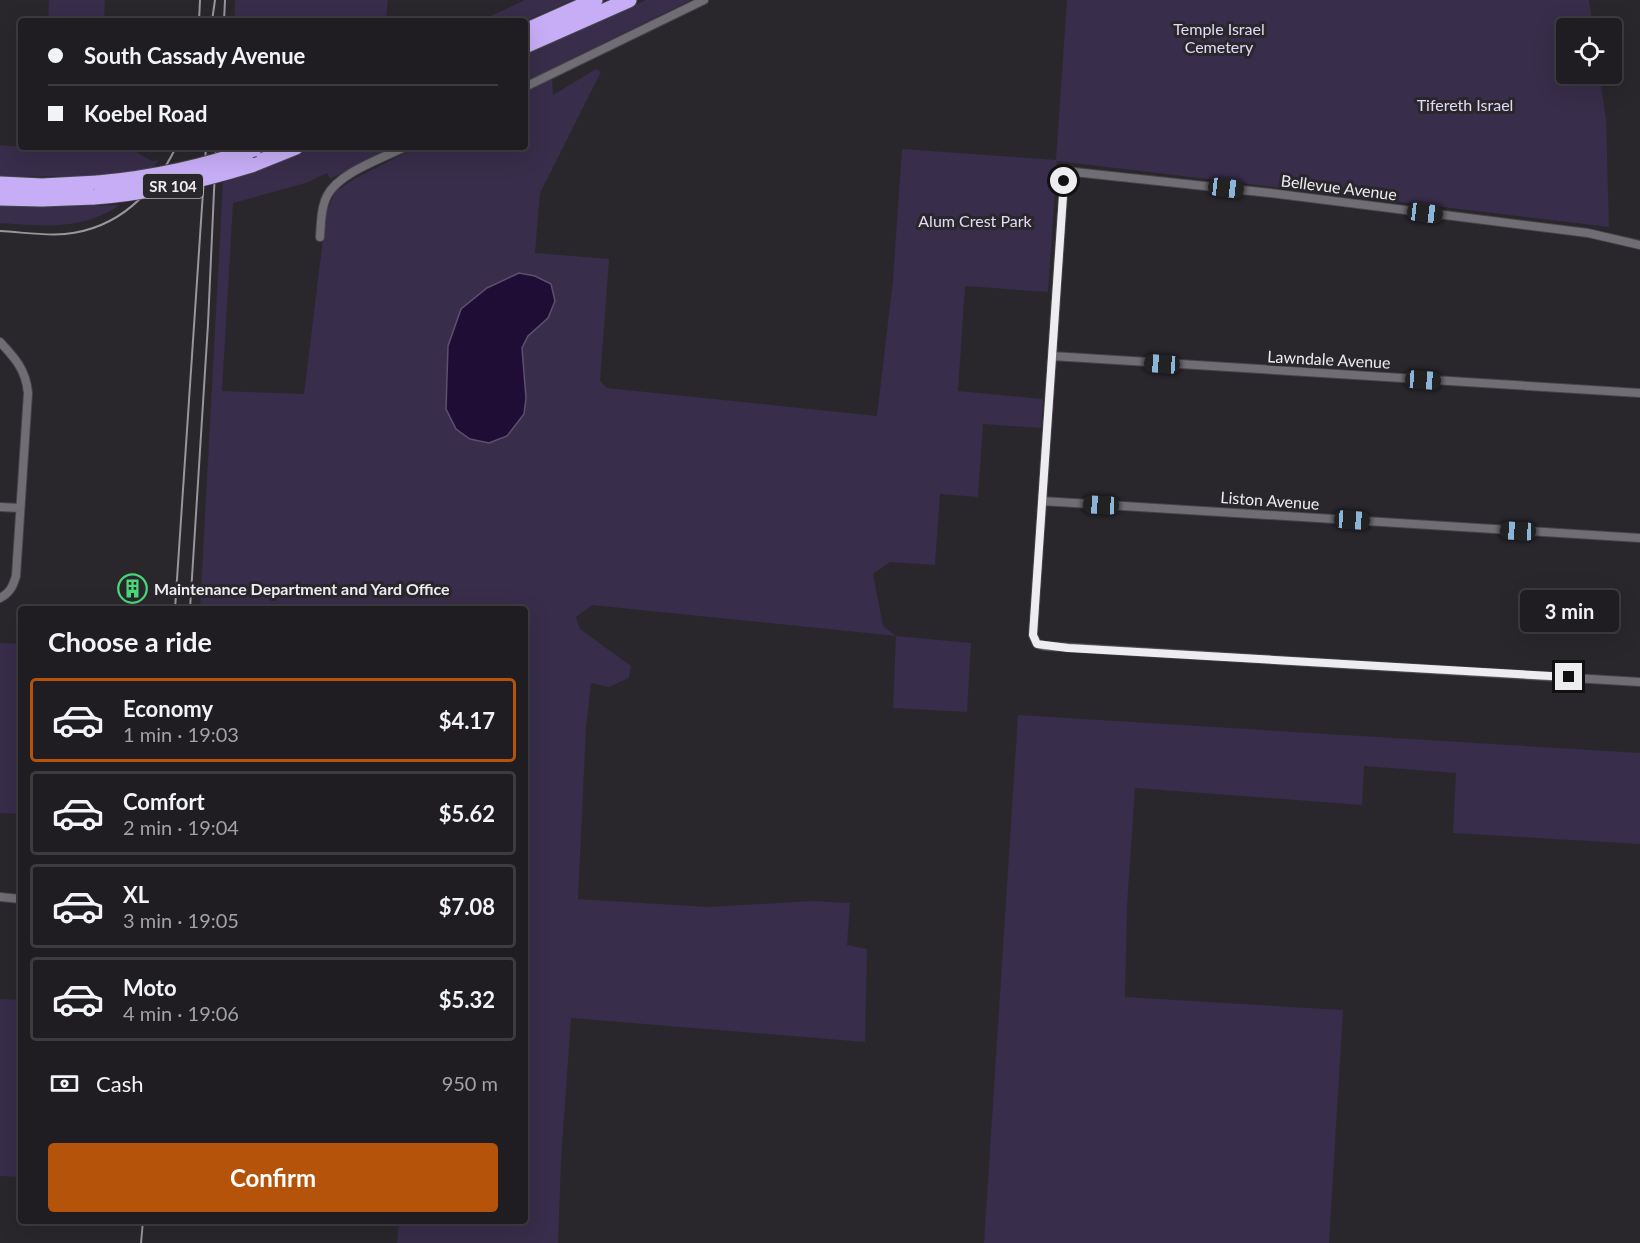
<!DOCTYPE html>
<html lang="en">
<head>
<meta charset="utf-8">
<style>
  :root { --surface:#1f1d21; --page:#27262a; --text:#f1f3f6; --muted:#a1a2a5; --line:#3c3b3f; --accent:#b45309 }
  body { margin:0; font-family:Lato,sans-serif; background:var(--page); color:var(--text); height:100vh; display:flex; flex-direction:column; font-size:22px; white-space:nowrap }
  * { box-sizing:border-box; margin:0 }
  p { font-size:20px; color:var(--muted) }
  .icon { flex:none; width:33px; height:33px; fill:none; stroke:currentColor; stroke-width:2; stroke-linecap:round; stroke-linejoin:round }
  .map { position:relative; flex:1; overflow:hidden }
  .details { position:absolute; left:18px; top:606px; width:510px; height:618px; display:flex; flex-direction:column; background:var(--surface); border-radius:6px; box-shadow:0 6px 24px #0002,0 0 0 2px var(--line) }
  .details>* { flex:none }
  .hud { position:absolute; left:18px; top:18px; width:510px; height:132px; border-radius:6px; box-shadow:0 6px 24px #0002,0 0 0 2px var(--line); display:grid; align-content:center; height:132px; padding:0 30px; background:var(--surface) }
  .tools { position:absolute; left:1556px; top:18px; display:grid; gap:12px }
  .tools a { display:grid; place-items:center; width:66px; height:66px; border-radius:6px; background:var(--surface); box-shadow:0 6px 24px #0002,0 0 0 2px var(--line); font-size:30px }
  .end { position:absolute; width:27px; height:27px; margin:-14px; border:8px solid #edecef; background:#111; box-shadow:0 0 0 3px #111 }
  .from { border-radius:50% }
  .bubble { position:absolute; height:42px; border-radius:6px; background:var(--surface); box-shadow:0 6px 24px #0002,0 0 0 2px var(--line); font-size:20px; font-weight:700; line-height:42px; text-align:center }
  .car { position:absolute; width:18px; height:36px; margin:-18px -9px; border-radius:8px; box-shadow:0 0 4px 2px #0007; background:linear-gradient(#222 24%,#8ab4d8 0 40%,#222 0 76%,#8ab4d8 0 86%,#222 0) }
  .hud b { display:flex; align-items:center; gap:21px; height:57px; font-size:22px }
  .hud b+b { border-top:2px solid var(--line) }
  .hud i { width:15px; height:15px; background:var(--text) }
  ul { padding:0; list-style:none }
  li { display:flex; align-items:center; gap:18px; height:84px; margin:0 12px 9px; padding:0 18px; border:3px solid var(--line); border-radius:6px }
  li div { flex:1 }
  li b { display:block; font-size:22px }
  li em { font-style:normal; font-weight:700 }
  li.current { border-color:var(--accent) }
  li>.icon { width:54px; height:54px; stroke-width:1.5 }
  h2 { padding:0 30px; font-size:27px; line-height:72px }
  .pay { display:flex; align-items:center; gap:15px; height:66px; padding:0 30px; font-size:22px }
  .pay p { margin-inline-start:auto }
  .primary-button { display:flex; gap:12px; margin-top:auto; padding:12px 30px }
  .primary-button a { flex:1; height:69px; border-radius:6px; background:var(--accent); color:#fff; font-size:24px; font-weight:700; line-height:69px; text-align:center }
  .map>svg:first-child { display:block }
</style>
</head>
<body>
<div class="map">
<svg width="1640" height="1243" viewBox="0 0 1640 1243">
  <rect width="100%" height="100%" fill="#29272c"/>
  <!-- green -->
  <path fill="#382d4a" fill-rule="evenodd" d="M49,0h56l-1,21h-56z
    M235,0h153l-2,21h-152z
    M525,0h48l-48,21h-45z
    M646,0h45l-166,82v-28z
    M1067,0h522l4,28h-27v46h33l7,45 3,108 -552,-66 -9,131 -83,-6 -7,105 85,8 -2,29 -58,-4 -5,73 -38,-3 -5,71 -45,-3 -17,12 10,52 13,10 75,7 -4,69 -74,-4 3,-72 -304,-31 -16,12 4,12 51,37 -2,12 -20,9 -18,-4 -5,45 -8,171 130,8 104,-6 38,2 -3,42 20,4 -2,93 -294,-24 -10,142 -3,83h-161l2,-22h126v-612h-325l23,-427 95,-35h76l-64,32 -3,-6 -21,10 -73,20 -11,188 82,3 22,-180 9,-22 19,-13 63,-32h108v-55l27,-14 1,17 43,-26 5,3 -61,121 -5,60 74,6 -9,122 7,7 270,28 16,-136 9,-131 154,11zM519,273l16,3 16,8 -3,34 -20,18 -6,12 4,50 -56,41 -14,-10 -10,-20 2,-63z
    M0,145l21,2h106l25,14 7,-1 -9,11 -71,5 -79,1z
    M0,205l50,2 70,-2c-40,26 -75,21 -120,18z
    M0,643l21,1v170l-21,-1z
    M1018,715l622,38v91l-187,-11 3,-60 -92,-7 -2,39 -227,-17 -8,117 -2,92 218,13 -14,233h-345z
    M0,999l21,1v177l-21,-1z"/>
  <!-- water -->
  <path fill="#1f0d36" stroke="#5d506e" stroke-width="1.5" d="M519,273l16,3 16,8 4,17 -7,17 -20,18 -6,12 4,50 -2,16 -17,22 -18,7 -19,-4 -14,-10 -10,-20 2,-63 13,-37 26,-21z"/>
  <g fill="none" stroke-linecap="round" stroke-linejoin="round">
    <defs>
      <path id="street" d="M525,87l179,-87
        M320,237c1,-14 1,-29 7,-41 11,-23 56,-38 78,-49
        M1640,245l-52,-12 -318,-40 -196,-21 -5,1 -5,8 -31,454 4,9 7,2 596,36
        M0,342c15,16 26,28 28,51l-12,183c-3,10 -6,17 -16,22
        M1052,356l588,37
        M1042,501l598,37
        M0,507l20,1
        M0,897l21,2"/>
      <path id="highway" d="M525,31l70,-31
        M525,46l104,-46
        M251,165l45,-18
        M0,184l42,2 56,-3
        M0,198l42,1 52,-2"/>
    </defs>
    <!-- street casing -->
    <use href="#street" stroke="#464549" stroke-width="10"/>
    <!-- highway casing -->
    <use href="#highway" stroke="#464549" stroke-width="17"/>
    <!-- street -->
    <use href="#street" stroke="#706e74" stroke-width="8"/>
    <!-- highway -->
    <use href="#highway" stroke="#c7adf6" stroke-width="15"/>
    <!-- rail -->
    <path stroke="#98969a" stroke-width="2" d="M199,21l1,-21
      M212,21l3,-21
      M224,21l1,-21
      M0,231c21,1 44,5 65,3 53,-5 89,-41 111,-87
      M175,609l31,-462
      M190,609l18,-285 8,-177
      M141,1243l2,-22"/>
    <defs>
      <path id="highway-bridge" d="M98,183c54,-5 106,-16 156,-34
        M94,197c54,-4 105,-16 157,-32"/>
    </defs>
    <!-- highway-bridge casing -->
    <use href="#highway-bridge" stroke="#464549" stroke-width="17" stroke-linecap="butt"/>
    <!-- highway-bridge -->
    <use href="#highway-bridge" stroke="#c7adf6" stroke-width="15"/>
  </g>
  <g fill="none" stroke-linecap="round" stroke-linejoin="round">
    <!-- route -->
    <path stroke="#edecef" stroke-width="8" d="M1064,181l-31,454 4,9 31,4 501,29"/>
  </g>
  <!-- icons -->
  <defs>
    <symbol id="building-ring" viewBox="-11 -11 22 22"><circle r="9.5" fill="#29272c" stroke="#4ad778" stroke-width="1.5"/><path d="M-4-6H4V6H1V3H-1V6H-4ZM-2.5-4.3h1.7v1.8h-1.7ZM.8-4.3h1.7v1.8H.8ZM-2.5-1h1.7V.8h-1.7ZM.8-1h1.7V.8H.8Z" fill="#4ad778"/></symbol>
  </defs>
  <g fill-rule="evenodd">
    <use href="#building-ring" x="116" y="572" width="33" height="33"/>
  </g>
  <g text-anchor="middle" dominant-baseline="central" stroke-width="6" stroke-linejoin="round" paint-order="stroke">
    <!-- shield labels -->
    <rect fill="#29272c" stroke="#b2b1b4" stroke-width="1.5" x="143" y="174" width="60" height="24" rx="4.5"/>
    <g font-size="15" font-weight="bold" fill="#edecef">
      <text x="173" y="186">SR 104</text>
    </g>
    <!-- park labels -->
    <g font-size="16" fill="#e2d8f7" stroke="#29272c">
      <text x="1219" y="28">Temple Israel<tspan x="1219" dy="18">Cemetery</tspan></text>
      <text x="1465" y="104">Tifereth Israel</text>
      <text x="975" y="220">Alum Crest Park</text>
    </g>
    <!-- street labels -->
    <g font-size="16" fill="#edecef" stroke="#29272c">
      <text transform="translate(1339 187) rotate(7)">Bellevue Avenue</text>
      <text transform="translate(1329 359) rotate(3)">Lawndale Avenue</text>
      <text transform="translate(1270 500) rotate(4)">Liston Avenue</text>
    </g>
    <!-- poi labels -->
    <g font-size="16" font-weight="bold" fill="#edecef" stroke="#29272c" text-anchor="start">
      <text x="154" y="588">Maintenance Department and Yard Office</text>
    </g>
  </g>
</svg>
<div class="tools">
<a><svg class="icon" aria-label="locate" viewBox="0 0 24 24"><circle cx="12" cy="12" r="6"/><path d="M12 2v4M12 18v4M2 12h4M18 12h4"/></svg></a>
</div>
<i class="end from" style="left:1064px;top:181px"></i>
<i class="end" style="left:1569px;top:677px"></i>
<div class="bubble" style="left:1520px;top:590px;width:99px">3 min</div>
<i class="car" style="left:1226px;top:188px;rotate:97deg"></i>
<i class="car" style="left:1425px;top:213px;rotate:97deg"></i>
<i class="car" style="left:1162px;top:364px;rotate:274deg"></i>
<i class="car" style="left:1423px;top:380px;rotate:94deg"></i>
<i class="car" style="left:1101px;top:505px;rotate:273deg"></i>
<i class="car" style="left:1352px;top:520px;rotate:94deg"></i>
<i class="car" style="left:1518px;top:531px;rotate:273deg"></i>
<div class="hud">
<b><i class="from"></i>South Cassady Avenue</b>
<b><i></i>Koebel Road</b>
</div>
<section class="details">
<h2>Choose a ride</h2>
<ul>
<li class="current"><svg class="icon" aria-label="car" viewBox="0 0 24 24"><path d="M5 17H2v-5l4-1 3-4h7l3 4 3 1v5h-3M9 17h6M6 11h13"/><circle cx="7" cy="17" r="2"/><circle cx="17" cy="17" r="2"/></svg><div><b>Economy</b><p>1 min · 19:03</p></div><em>$4.17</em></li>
<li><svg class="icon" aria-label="car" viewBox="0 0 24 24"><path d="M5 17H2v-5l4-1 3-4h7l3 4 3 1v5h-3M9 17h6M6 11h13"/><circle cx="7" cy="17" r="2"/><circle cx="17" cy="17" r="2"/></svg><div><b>Comfort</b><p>2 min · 19:04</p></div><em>$5.62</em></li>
<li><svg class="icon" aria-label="car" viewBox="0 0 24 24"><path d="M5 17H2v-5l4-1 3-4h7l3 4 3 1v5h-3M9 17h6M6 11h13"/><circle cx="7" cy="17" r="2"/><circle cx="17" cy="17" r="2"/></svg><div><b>XL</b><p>3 min · 19:05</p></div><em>$7.08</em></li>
<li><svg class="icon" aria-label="car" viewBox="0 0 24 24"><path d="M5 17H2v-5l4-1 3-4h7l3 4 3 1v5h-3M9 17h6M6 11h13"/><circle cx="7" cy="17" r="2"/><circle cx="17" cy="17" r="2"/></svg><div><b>Moto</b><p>4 min · 19:06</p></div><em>$5.32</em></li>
</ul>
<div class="pay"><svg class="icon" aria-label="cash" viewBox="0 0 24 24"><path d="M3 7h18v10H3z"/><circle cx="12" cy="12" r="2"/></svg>Cash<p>950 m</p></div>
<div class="primary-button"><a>Confirm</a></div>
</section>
</div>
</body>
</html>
